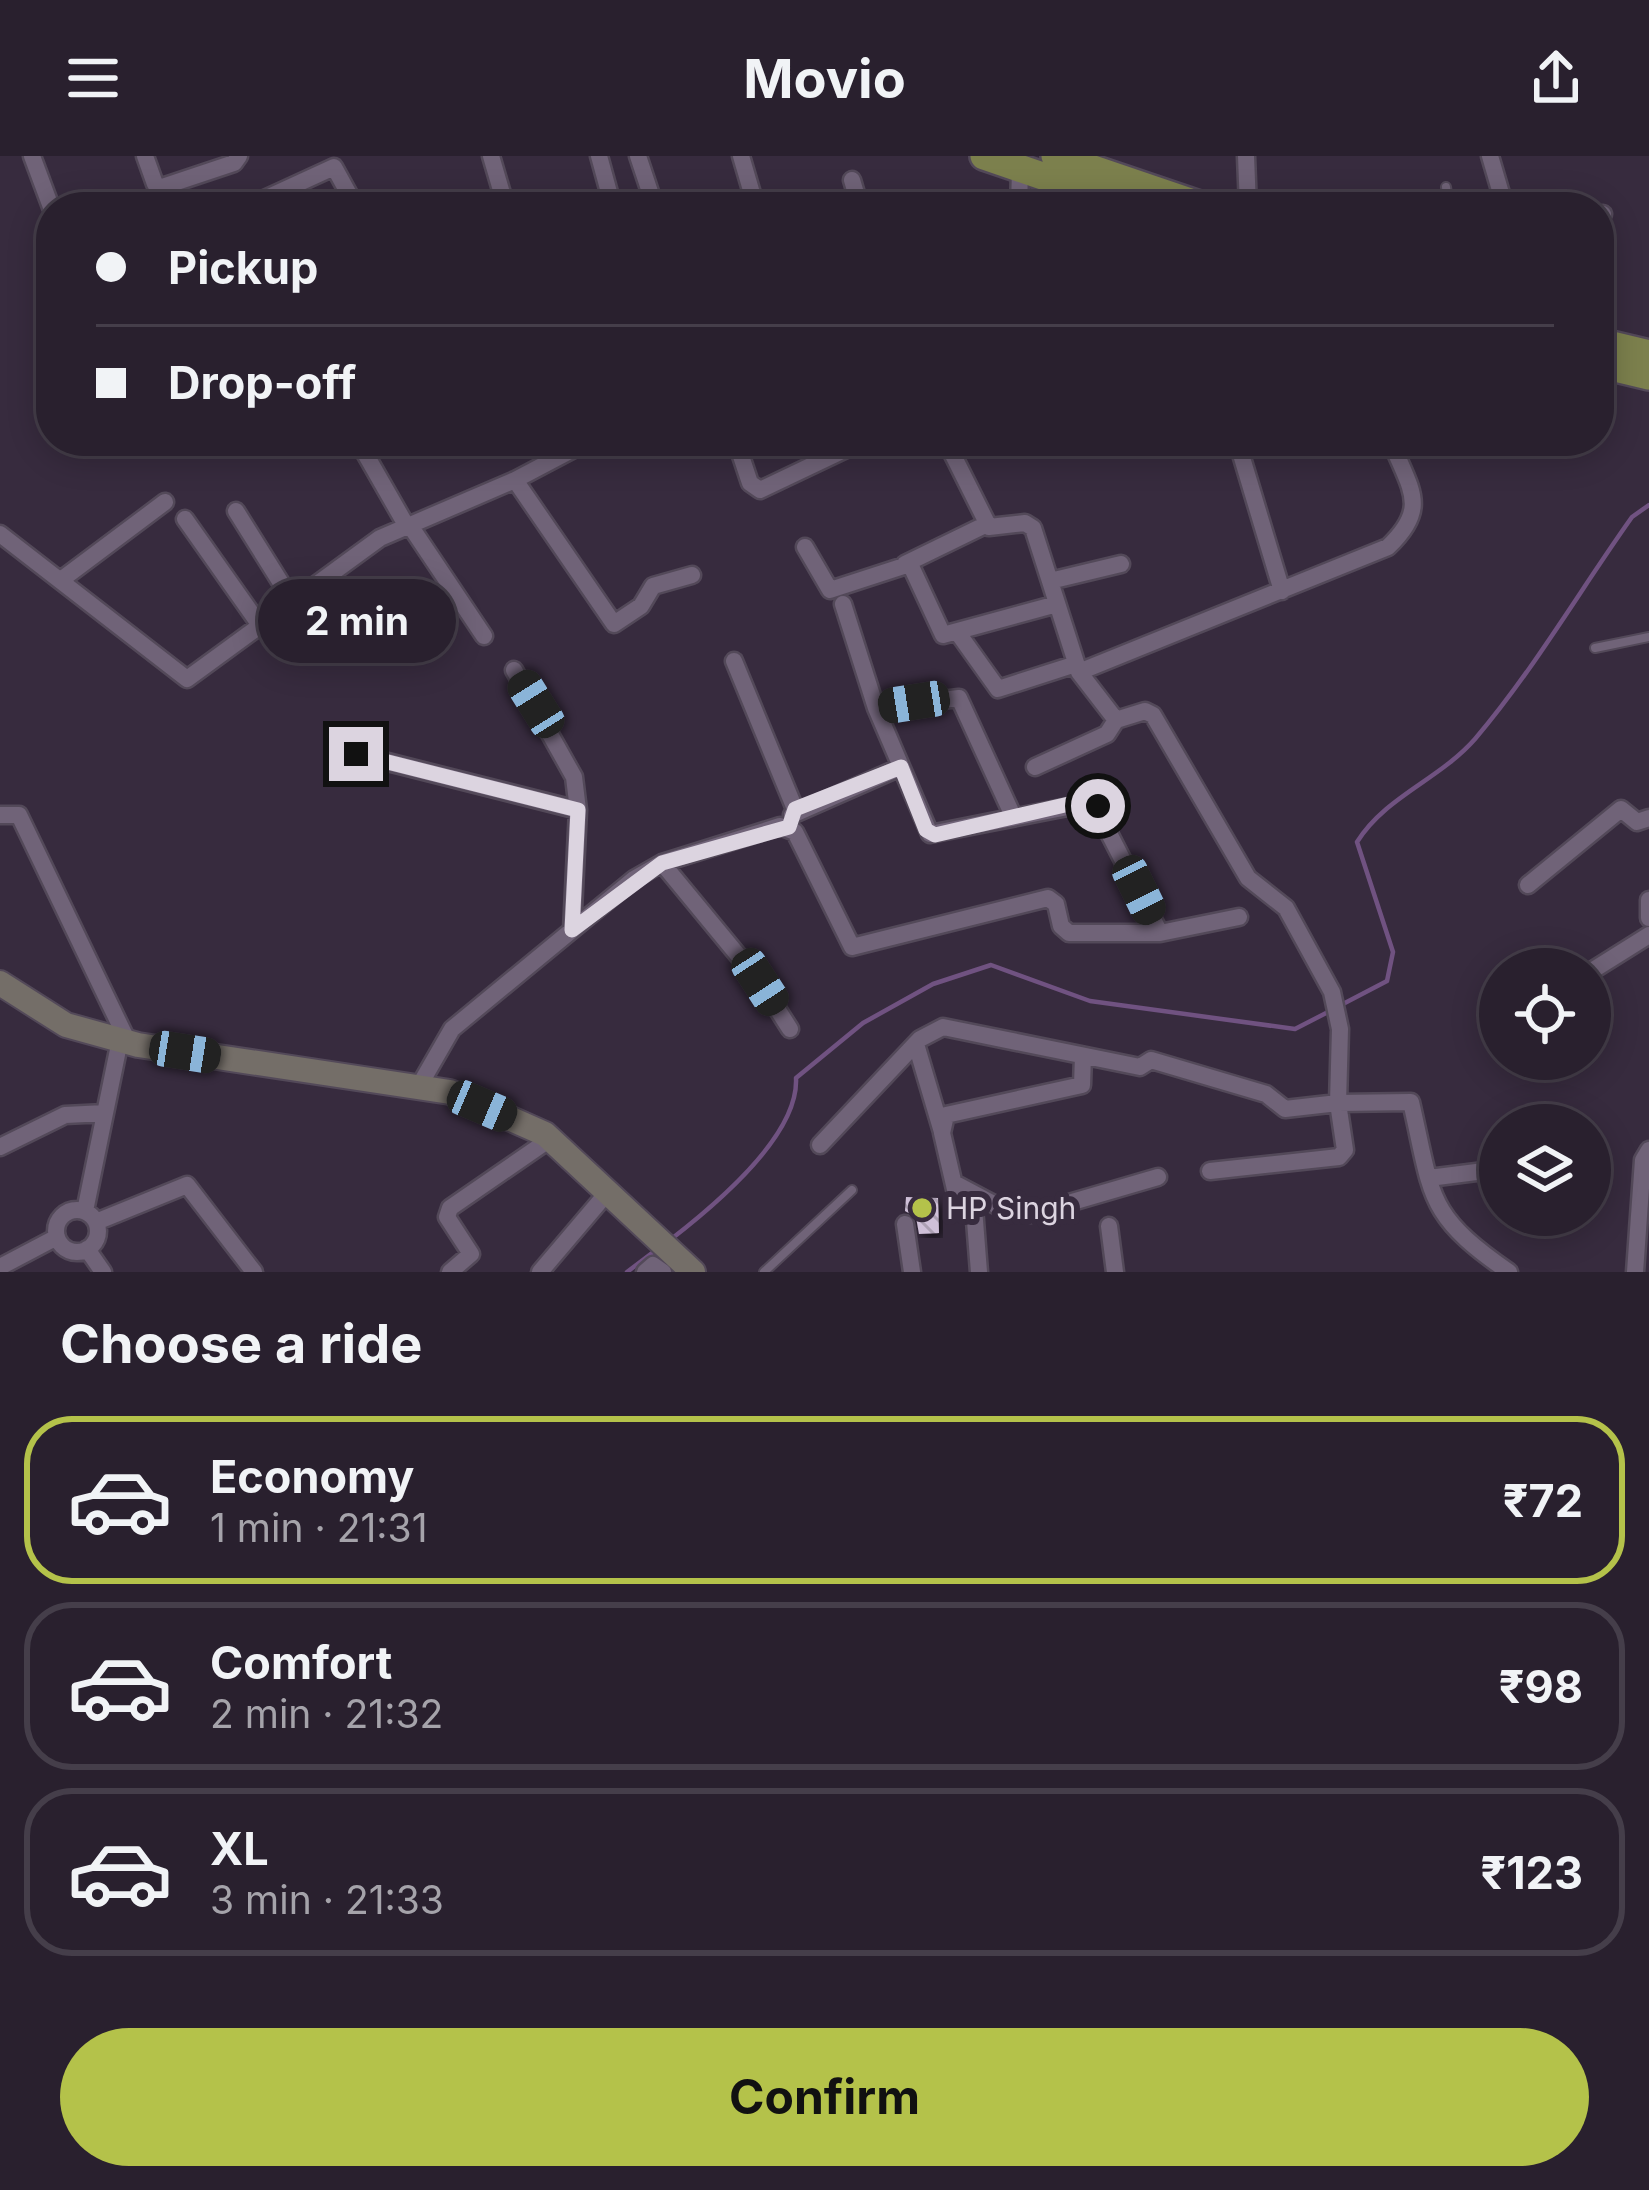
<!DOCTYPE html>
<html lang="en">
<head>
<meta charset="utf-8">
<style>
  :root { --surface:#29202e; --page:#312836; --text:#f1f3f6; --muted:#a5a3aa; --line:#453e4a; --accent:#b4c24a }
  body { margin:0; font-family:Inter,sans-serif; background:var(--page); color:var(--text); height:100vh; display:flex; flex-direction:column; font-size:45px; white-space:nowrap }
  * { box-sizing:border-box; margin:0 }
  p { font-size:39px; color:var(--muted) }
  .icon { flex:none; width:66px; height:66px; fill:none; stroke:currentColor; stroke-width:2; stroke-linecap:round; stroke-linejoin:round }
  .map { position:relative; height:1116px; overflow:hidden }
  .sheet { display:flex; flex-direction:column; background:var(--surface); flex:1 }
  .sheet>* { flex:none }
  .hud { position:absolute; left:36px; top:36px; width:1578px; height:264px; border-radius:48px; box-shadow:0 6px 30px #0003,0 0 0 3px var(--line); display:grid; align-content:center; height:264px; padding:0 60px; background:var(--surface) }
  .buttons { position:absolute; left:1479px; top:792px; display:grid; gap:24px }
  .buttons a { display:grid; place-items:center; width:132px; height:132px; border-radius:50%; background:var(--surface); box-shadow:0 6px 30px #0003,0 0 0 3px var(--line); font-size:60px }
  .end { position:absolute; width:54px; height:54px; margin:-27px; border:15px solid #dcd4e0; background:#111; box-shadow:0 0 0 6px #111 }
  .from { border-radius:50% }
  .bubble { position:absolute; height:84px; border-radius:42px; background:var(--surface); box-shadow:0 6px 30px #0003,0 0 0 3px var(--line); font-size:39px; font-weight:700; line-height:84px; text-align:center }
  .car { position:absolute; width:36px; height:72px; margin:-36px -18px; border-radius:15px; box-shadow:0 0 9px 3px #0007; background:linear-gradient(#222 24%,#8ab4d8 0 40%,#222 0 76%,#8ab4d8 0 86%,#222 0) }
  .hud b { display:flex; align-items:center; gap:42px; height:114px; font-size:45px }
  .hud b+b { border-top:3px solid var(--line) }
  .hud i { width:30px; height:30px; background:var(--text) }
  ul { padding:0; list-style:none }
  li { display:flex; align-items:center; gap:36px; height:168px; margin:0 24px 18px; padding:0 36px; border:6px solid var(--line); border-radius:48px }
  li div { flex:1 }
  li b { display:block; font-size:45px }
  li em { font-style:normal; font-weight:700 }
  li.on { border-color:var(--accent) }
  li>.icon { width:108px; height:108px; stroke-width:1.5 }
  h2 { padding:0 60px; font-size:54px; line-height:144px }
  .action { display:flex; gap:24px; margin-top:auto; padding:24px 60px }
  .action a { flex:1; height:138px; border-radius:72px; background:var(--accent); color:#111; font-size:48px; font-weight:700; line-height:138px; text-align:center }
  header { display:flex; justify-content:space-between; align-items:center; height:156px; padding:0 60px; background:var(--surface); font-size:54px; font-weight:700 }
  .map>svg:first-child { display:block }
</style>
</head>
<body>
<header><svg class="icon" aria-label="menu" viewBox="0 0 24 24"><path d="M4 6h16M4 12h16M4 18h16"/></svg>Movio<svg class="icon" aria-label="share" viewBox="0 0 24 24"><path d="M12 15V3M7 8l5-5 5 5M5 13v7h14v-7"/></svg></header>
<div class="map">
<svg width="1649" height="1116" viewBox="0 0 1649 1116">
  <defs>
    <pattern id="building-back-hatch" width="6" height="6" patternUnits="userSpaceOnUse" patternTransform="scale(3)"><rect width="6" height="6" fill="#cfc0d8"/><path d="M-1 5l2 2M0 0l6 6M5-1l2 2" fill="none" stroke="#aca0b3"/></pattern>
    <filter id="shadow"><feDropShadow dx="5.5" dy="5.5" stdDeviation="6" flood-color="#0009"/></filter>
  </defs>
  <rect width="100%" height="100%" fill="#372b3e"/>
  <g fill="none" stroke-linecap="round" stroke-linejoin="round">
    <!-- stream -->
    <path stroke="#705281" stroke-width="4.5" d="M1341,849l46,-24 6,-29 -36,-110c29,-46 82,-62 118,-103 58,-68 105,-149 157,-222l17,-12
      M670,1084c44,-34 129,-104 126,-162l67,-55 70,-39 58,-19 99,36 205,28 35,-18
      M627,1116l29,-22"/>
  </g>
  <!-- building -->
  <path fill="url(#building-back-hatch)" filter="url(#shadow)" d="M906,1041l32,1 1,35 -20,1 -3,-17 -11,-6z"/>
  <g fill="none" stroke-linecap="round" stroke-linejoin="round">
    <defs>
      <path id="service" d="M1446,31l3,20
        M158,32l4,19
        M1595,492l54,-11
        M764,1116l88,-82"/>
      <path id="minor" d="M32,0l19,51
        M145,0l10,28 7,3 72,-24 5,-7
        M491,0l15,51
        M599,0l14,51
        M638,0l17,51
        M741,0l15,51
        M1246,0l2,51
        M1490,0l15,51
        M852,24l8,27
        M260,45l74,-34 22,40
        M1019,51l1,-38
        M1599,59l4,-1
        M358,285l48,84
        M736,285l14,42 10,7 103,-49
        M946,285l43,86 36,-4 8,5 46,144 37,48 29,-9 8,4 95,163 38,30 46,84 8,37 -2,74 73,-1c22,95 14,112 98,170
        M1237,285l45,150
        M515,324l99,144 27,-18 12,-20 39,-11
        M236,355l55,88
        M185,363l74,105
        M409,368l75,112
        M0,378l187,145 193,-141 135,-58 74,-39
        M805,391l25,43 80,-26 33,71 114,-31
        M905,408l82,-40
        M61,424l104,-78
        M1050,425l71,-17
        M843,448l33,104 54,126 163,-32 67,131
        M958,477l40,56 78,-25
        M734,505l61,148
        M514,514l60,107 4,33 -6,120
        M1079,516l309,-125c42,-40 22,-57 3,-106
        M876,552l83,-10 54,118
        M356,598l222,56
        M1035,611l72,-33 9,-14
        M0,659h19l109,227
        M792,659l109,-48
        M662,707l98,119 30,47
        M1528,729l93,-76 16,13 12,-4
        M1649,744v18
        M1590,816l59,-37
        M916,888l26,88
        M418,932l34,-59 182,-150 28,-16 118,-37 15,6 57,115 196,-49 8,6 5,22 8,7h91l79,-16
        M820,989l100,-106 23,-12 197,40 11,-7 115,34 19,15 53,-6 7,47 -6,7 -129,14
        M0,991l65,-32 40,-2
        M1429,1022l71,-9
        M954,1027l51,27 26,4 127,-37
        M56 1075a21 21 0 1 1 42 0a21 21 0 1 1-42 0Z
        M85,1055l35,-171
        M96,1066l91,-37 67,87
        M905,1068l7,48
        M1109,1070l6,46
        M87,1093l16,23
        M0,1111l57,-30
        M450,1116l21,-18 -24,-37 3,-9 100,-69
        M540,1116l67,-79
        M645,1116l8,-7 10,7
        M979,1116l-5,-64 -17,-10 -15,-65 4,-18 136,-30 1,-29
        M1635,1116l8,-112 6,-10"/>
      <path id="secondary" d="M0,827l66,42 72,20 312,47 95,42 148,138"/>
      <path id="trunk" d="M984,0l149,51
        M1055,0l150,51
        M1599,186l50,12
        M1599,208l50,12"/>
    </defs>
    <!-- service casing -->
    <use href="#service" stroke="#534959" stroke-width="12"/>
    <!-- minor casing -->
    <use href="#minor" stroke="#534959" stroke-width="21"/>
    <!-- secondary casing -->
    <use href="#secondary" stroke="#534959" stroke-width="28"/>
    <!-- trunk casing -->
    <use href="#trunk" stroke="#534959" stroke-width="32"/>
    <!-- service -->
    <use href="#service" stroke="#706378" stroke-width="8"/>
    <!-- minor -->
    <use href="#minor" stroke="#706378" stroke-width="16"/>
    <!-- secondary -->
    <use href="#secondary" stroke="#746e68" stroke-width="24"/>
    <!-- trunk -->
    <use href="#trunk" stroke="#7c804d" stroke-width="27"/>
  </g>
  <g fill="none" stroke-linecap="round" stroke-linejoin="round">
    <!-- route -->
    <path stroke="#dcd4e0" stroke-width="15" d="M356,598l222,56 -6,120 90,-67 127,-36 6,-18 106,-42 25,63 9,5 147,-34 16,5"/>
  </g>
  <!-- markers -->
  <circle fill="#b4c24a" stroke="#372b3e" stroke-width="4.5" cx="922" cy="1052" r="12"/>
  <g text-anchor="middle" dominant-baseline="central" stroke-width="12" stroke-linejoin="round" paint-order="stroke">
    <!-- poi labels -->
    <g font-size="30" fill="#dcd4e0" stroke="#372b3e" text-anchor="start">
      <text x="946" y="1052">HP Singh</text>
    </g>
  </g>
</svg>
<div class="buttons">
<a><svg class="icon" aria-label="locate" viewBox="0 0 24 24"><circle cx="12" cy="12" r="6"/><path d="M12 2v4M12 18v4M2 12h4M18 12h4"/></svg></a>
<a><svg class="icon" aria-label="layers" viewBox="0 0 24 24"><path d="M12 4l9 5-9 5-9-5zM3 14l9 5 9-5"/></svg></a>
</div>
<i class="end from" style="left:1098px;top:650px"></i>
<i class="end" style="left:356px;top:598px"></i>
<div class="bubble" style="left:258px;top:423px;width:198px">2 min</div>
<i class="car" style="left:914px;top:546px;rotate:261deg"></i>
<i class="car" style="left:536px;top:548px;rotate:328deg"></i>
<i class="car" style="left:1139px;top:734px;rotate:154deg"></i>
<i class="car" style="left:760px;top:826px;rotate:147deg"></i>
<i class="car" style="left:185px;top:896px;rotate:99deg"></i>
<i class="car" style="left:482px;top:950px;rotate:113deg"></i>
<div class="hud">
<b><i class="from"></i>Pickup</b>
<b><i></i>Drop-off</b>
</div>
</div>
<section class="sheet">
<h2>Choose a ride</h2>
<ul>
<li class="on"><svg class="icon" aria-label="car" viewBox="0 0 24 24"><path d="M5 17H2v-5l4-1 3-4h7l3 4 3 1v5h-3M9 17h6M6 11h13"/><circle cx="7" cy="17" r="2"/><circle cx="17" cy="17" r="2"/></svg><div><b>Economy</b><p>1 min · 21:31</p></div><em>₹72</em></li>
<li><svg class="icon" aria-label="car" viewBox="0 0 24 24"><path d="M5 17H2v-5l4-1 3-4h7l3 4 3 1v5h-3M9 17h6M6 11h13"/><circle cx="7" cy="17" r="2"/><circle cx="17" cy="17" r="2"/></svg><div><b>Comfort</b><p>2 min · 21:32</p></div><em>₹98</em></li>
<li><svg class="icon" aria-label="car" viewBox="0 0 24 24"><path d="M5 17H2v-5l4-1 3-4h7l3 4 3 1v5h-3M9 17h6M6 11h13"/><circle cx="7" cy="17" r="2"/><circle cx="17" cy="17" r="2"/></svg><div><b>XL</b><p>3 min · 21:33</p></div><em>₹123</em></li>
</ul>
<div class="action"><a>Confirm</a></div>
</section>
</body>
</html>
